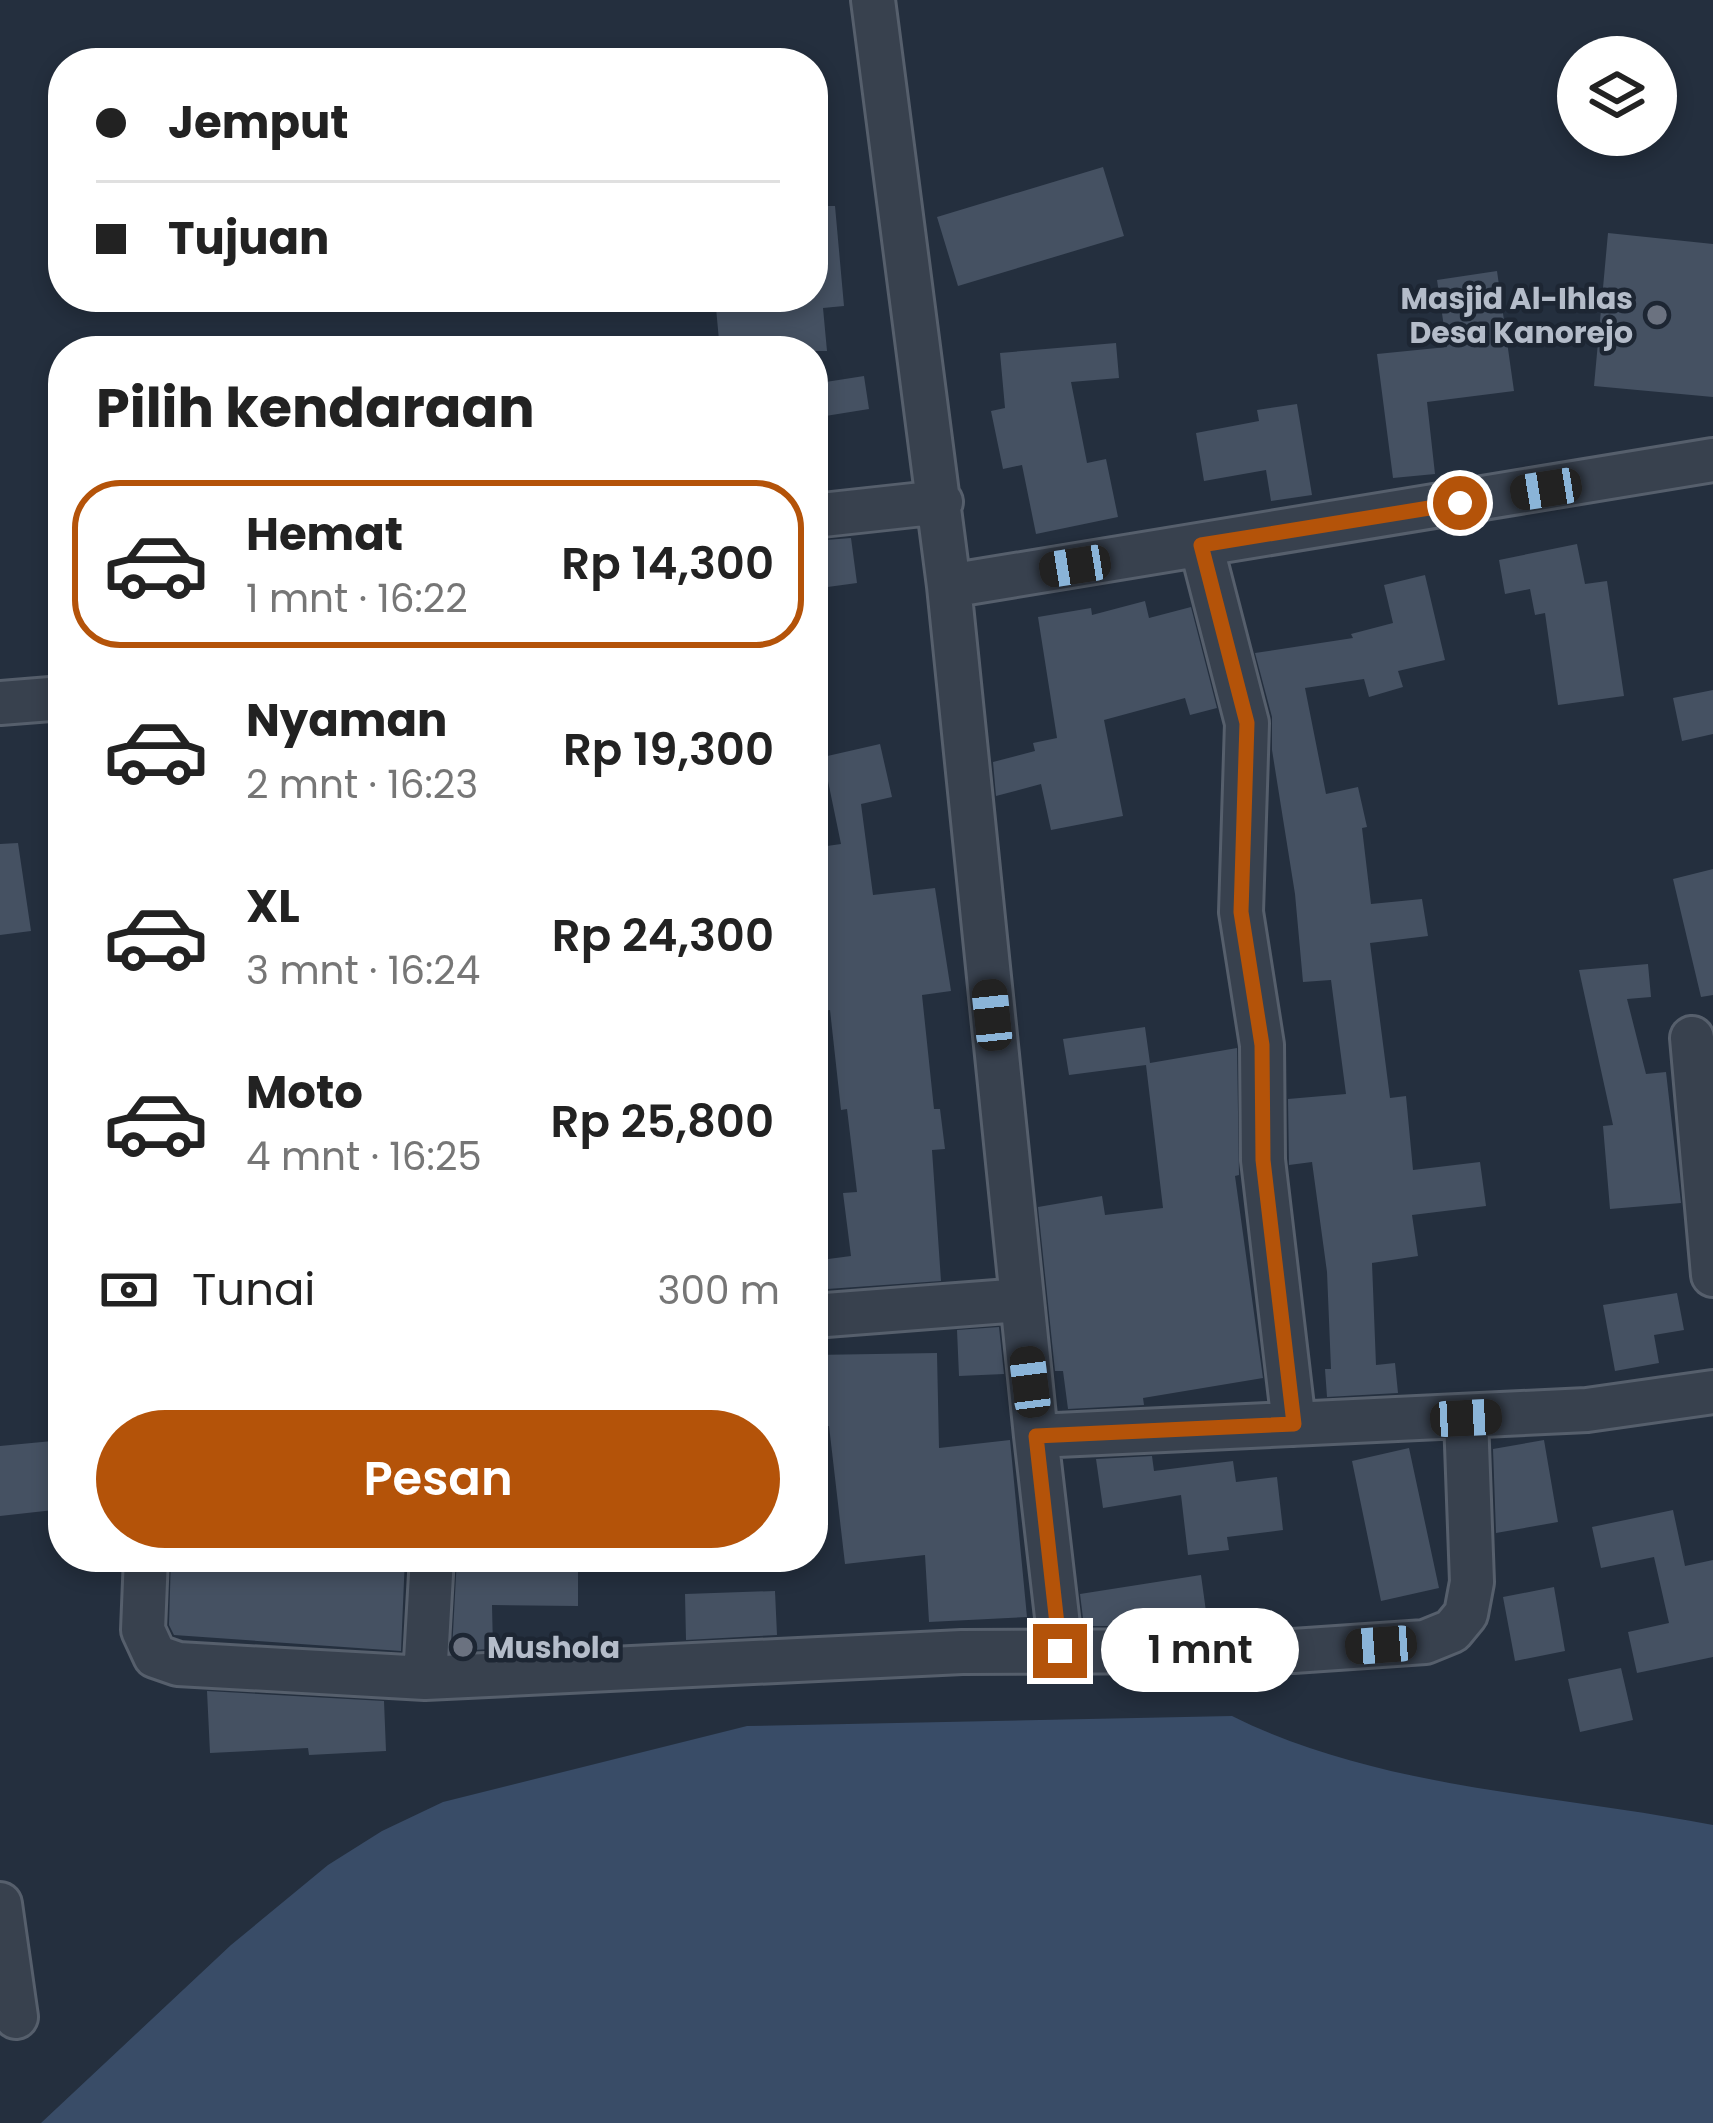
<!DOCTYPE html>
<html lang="id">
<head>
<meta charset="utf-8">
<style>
  :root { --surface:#fff; --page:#f6f6f6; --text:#222; --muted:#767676; --line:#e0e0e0; --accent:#b45309 }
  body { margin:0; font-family:Poppins,sans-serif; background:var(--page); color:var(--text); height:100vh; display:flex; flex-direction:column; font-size:45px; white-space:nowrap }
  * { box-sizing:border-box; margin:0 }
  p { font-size:39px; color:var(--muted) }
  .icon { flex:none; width:66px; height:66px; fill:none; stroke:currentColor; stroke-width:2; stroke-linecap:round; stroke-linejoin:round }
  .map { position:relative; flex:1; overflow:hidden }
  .drawer { position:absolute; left:48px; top:336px; width:780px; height:1236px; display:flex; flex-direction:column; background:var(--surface); border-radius:48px; box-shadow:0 6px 18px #0003 }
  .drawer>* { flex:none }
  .banner { position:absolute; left:48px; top:48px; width:780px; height:264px; border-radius:48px; box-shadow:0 6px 18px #0003; display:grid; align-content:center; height:264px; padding:0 48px; background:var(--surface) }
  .fabs { position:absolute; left:1557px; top:36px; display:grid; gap:24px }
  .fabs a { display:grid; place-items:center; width:120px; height:120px; border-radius:50%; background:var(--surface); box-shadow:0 6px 18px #0003; font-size:60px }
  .end { position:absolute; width:54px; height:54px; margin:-27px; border:15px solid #b45309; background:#fff; box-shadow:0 0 0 6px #fff }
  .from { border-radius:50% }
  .bubble { position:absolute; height:84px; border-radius:42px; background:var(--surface); box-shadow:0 6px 18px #0003; font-size:39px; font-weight:600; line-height:84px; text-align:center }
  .car { position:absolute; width:36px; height:72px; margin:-36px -18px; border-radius:15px; box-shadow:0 0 9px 3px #0007; background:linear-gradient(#222 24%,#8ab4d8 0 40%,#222 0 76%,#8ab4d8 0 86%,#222 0) }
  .banner b { display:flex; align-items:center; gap:42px; height:114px; font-size:45px }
  .banner b+b { border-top:3px solid var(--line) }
  .banner i { width:30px; height:30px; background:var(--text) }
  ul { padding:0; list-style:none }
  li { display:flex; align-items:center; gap:36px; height:168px; margin:0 24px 18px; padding:0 24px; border:6px solid transparent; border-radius:48px }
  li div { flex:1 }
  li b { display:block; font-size:45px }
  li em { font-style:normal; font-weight:600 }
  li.on { border-color:var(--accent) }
  li>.icon { width:108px; height:108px; stroke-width:1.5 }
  h2 { padding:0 48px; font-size:54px; line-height:144px }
  .pay { display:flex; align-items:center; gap:30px; height:132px; padding:0 48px; font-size:45px }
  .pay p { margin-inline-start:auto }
  .primary-button { display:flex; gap:24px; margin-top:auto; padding:24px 48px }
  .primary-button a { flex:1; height:138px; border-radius:72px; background:var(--accent); color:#fff; font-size:48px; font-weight:600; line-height:138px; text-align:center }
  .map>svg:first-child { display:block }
</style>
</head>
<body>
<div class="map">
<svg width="1713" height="2123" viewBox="0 0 1713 2123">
  <rect width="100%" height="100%" fill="#242f3e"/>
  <!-- water -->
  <path fill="#394c67" d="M1232,1716c147,73 322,78 481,109v298h-1672l190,-178 97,-80 54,-34 61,-29 304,-76z"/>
  <!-- building -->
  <path fill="#455162" d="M1103,167l21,69 -166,50 -21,-69z
    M813,206h22l9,100 -21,2 4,43h-107l-5,-54h98z
    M1608,233l105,11v153l-119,-11z
    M1497,271l17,120 -87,11 8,72 -42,4 -16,-124 70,-7 -10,-67z
    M1116,343l3,35 -48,4 16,81 19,-4 12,58 -82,17 -14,-69 -19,4 -12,-58 14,-3 -5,-55z
    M864,376l5,33 -56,9v-34z
    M1297,404l15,91 -41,6 -5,-31 -62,11 -8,-48 63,-12 -2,-11z
    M851,538l6,45 -44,6v-48z
    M1577,544l8,40 22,-3 17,115 -66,9 -13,-92 -10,2 -5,-26 -25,5 -6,-34z
    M1425,575l20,85 -47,11 5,16 -34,10 -5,-18 -59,9 21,106 32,-7 9,40 -5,1 9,76 51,-5 6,37 -58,7 20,155 16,-2 7,74 67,-8 6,44 -74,9 6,41 -46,7 4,102 19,-2 3,30 -71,4 -2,-28h6l-4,-97 -15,-110 -23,3 -1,-66 58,-5 -15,-114 -28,2 -8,-88 -23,-144v-33l-17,-64 98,-15 -2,-4 42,-11 -9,-38z
    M1145,601l4,17 42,-11 26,101 -27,7 -5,-17 -81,22 19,96 -72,14 -10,-46 -45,12 -3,-34 42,-11 -2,-8 24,-5 -19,-121 53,-9 1,7z
    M1713,690v44l-31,7 -9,-43z
    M880,744l12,53 -31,7 12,91 62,-7 16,103 -29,4 12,114h6l5,40 -13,1 9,131 -128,9v-29l38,-5 -8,-63 14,-1 -10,-83 -6,1 -11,-100 -17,2v-164l28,-4 -18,-87z
    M18,843l13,88 -31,4v-91z
    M1713,869v126l-12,2 -28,-118z
    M1648,964l3,33 -24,2 19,75 20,-2 15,131 -71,6 -7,-83 10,-1 -34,-155z
    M1145,1027l5,36 87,-15 2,127 -4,1 28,202 -120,20 1,7 -76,4 -5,-38h-8l-17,-164 64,-11 3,19 58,-7 -17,-143 -77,10 -6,-36z
    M1677,1293l7,37 -30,5 5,28 -44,8 -12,-66z
    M999,1327l5,47 -45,2 -2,-46z
    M937,1353l2,95 71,-8 17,177 -98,5 -4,-67 -80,9 -16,-138 -16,1v-72z
    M63,1440v69l-63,7v-70z
    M1544,1440l14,82 -62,11 -3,-84z
    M1409,1448l30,140 -58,13 -29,-140z
    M1152,1456l2,15 79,-10 3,21 41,-5 6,53 -56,7 2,13 -41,5 -7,-60 -78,13 -7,-49z
    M1673,1510l12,56 28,-6v97l-76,16 -9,-41 41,-9 -15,-66 -53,11 -9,-41z
    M171,1557h234l-4,94 -227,-16 -5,-10z
    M457,1557h121v49l-86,-1 1,44 -41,2z
    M1201,1575l7,51h-124l-4,-32z
    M1554,1587l11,64 -50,10 -12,-64z
    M775,1591l2,44 -91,5 -1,-46z
    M1621,1668l12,52 -53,12 -12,-53z
    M207,1691l177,10 2,50 -77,4 -1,-7 -98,5z"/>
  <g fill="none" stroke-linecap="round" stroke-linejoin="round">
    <defs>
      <path id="minor" d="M873,0l76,586 764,-126
        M813,516l128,-14
        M1201,545l46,178 -6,189 21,133 1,115 31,264
        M949,586l87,850 551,-26 126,-18
        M0,703l63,-5
        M1692,1038l21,237
        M813,1316l208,-16
        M1036,1436l25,215
        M146,1557l-3,73 12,26 23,8 247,14 537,-26 331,-1 132,-9 27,-11 14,-17 6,-32 -6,-164
        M425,1678l7,-121
        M0,1904l16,113"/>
    </defs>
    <!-- minor casing -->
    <use href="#minor" stroke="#565f6c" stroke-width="48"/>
    <!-- minor -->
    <use href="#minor" stroke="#38414e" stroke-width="42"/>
  </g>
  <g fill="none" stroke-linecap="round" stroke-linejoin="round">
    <!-- route -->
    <path stroke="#b45309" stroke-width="15" d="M1060,1651l-24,-215 258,-12 -31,-264 -1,-115 -21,-133 6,-189 -46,-178 259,-42"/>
  </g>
  <!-- markers -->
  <g fill="#6b7280" stroke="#1d2633" stroke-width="4.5">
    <circle cx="1657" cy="315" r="12"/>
    <circle cx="463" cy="1647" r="12"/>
  </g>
  <g text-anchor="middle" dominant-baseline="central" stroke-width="9" stroke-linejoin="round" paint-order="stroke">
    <!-- poi labels -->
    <g font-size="30" font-weight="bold" fill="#b4bcc9" stroke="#1d2633" text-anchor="end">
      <text x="1633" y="298">Masjid Al-Ihlas<tspan x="1633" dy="34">Desa Kanorejo</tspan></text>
      <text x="487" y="1647" text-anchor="start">Mushola</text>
    </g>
  </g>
</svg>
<div class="fabs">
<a><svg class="icon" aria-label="layers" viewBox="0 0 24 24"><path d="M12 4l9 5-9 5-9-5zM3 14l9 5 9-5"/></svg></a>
</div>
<i class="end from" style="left:1460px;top:503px"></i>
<i class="end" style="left:1060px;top:1651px"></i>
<div class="bubble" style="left:1101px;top:1608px;width:198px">1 mnt</div>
<i class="car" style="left:1546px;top:489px;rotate:261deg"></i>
<i class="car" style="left:1075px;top:566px;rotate:261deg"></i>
<i class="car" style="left:992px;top:1015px;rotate:354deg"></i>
<i class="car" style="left:1030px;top:1382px;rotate:353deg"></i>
<i class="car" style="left:1466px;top:1418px;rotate:87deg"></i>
<i class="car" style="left:1381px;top:1645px;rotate:266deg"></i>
<div class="banner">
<b><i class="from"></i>Jemput</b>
<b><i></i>Tujuan</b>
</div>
<section class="drawer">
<h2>Pilih kendaraan</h2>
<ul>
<li class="on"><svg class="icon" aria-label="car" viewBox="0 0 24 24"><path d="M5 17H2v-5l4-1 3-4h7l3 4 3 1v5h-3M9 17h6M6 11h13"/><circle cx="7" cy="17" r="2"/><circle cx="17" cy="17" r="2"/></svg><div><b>Hemat</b><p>1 mnt · 16:22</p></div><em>Rp 14,300</em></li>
<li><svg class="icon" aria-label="car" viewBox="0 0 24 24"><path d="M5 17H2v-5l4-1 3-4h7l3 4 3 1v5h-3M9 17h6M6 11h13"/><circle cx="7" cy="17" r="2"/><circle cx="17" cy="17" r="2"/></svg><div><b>Nyaman</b><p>2 mnt · 16:23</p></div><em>Rp 19,300</em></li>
<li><svg class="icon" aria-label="car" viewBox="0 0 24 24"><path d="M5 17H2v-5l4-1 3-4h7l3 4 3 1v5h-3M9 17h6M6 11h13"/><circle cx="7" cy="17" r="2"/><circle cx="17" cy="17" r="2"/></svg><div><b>XL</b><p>3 mnt · 16:24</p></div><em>Rp 24,300</em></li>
<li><svg class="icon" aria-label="car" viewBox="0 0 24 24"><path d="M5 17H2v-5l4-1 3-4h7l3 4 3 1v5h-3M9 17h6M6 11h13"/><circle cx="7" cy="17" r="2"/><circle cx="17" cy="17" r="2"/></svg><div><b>Moto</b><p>4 mnt · 16:25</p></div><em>Rp 25,800</em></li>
</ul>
<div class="pay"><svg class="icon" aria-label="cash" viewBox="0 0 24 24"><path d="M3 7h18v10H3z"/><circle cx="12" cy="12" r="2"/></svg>Tunai<p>300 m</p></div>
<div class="primary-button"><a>Pesan</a></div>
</section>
</div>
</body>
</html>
